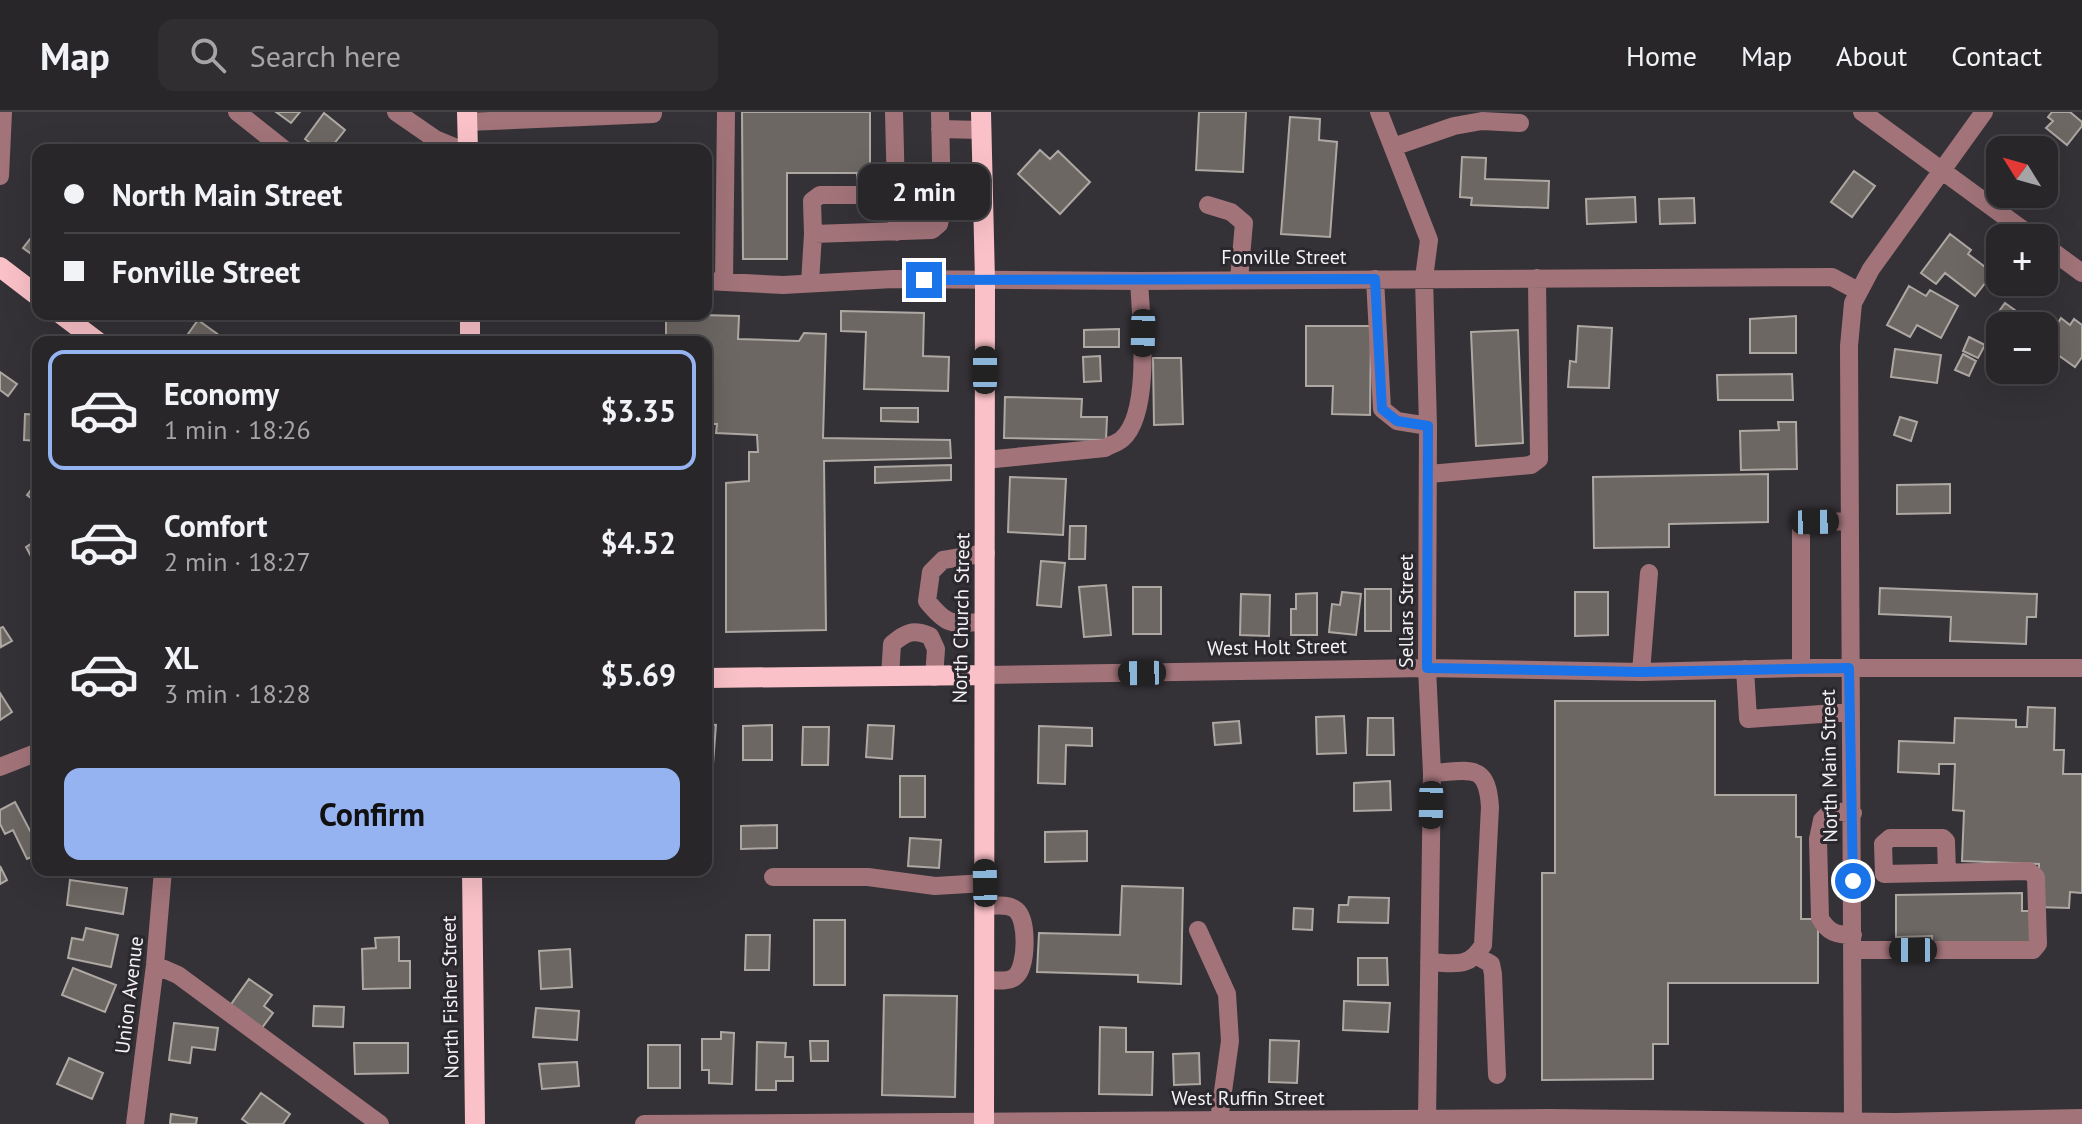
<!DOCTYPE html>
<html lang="en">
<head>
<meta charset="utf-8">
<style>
  :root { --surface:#282629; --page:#302e31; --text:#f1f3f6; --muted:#a5a5a8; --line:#444346; --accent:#95b2f1 }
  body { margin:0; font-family:"PT Sans",sans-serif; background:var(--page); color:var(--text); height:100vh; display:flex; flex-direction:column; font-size:30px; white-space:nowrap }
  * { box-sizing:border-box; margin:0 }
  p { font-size:26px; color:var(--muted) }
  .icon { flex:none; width:44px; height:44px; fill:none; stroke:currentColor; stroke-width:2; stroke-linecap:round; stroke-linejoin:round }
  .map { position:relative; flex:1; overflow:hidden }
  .sheet { position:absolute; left:32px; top:224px; width:680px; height:540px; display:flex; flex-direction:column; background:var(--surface); border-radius:16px; box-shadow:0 8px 32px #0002,0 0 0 2px var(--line) }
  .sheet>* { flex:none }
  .hud { position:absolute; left:32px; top:32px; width:680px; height:176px; border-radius:16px; box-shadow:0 8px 32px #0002,0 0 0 2px var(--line); display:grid; align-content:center; height:176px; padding:0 32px; background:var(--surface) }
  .needle { width:52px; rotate:307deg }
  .tools { position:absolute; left:1986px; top:24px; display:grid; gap:16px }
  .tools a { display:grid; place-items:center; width:72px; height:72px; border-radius:16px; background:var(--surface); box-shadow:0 8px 32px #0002,0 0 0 2px var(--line); font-size:40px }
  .end { position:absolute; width:36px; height:36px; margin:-18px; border:10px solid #1a73e8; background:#fff; box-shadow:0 0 0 4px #fff }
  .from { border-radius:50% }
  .bubble { position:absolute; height:56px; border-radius:16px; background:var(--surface); box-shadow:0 8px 32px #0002,0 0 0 2px var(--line); font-size:26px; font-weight:700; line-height:56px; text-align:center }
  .car { position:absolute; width:24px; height:48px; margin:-24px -12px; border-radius:10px; box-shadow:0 0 6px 2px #0007; background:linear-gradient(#222 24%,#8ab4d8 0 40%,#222 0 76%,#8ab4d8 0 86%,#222 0) }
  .hud b { display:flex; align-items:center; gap:28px; height:76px; font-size:30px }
  .hud b+b { border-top:2px solid var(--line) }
  .hud i { width:20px; height:20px; background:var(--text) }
  ul { padding:14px 0 0; list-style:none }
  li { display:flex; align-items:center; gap:24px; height:120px; margin:0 16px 12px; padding:0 16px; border:4px solid transparent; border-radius:16px }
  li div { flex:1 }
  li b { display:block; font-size:30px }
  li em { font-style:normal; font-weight:700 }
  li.current { border-color:var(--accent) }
  li>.icon { width:72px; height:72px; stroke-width:1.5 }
  .cta { display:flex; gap:16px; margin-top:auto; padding:16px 32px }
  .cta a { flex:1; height:92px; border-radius:16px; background:var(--accent); color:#111; font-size:32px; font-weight:700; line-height:92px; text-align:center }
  header { display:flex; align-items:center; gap:48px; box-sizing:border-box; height:112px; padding:0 40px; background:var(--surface); border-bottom:2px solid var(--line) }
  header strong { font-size:38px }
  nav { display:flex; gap:44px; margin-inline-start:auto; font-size:28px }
  .search { width:560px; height:72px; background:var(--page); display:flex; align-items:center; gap:20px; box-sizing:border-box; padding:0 28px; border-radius:16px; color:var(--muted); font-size:30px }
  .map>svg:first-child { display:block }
</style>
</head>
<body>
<header>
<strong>Map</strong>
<div class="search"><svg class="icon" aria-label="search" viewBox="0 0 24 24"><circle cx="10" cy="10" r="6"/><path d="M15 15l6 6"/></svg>Search here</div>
<nav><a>Home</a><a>Map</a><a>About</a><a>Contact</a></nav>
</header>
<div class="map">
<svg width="2082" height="1012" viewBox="0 0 2082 1012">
  <rect width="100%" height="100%" fill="#353237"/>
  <!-- building -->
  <path fill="#6d6763" stroke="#aea8a3" stroke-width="2" d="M276,0h24l-9,11z
    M742,0h128v67h-13v-6h-70v86h-44z
    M1199,0h47l-3,60 -47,-2z
    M2052,0h18l12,10v4l-15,19 -21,-17 7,-7 -5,-4z
    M324,1l21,17 -16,20h-9l-15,-11z
    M1290,5l30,2 -1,21 18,2 -7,95 -49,-3z
    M701,32v6h-201v-5z
    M1040,38l10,9 8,-8 32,31 -30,32 -42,-40z
    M1462,45l24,1 -1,21 64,2 -1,27 -77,-3 1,-7 -12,-1z
    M1854,59l21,15 -23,31 -21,-15z
    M1635,85l1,25 -49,2 -1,-25z
    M1694,86l1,25 -35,1 -1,-25z
    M38,117v30l-15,-11z
    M1950,122l21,16 -3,4 25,19 -18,23 -30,-23 -9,11 -15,-11z
    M1909,174l17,10 4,-6 28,16 -17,32 -24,-13 -7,12 -23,-12z
    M2005,191l14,10 -9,13 -15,-9z
    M841,199l83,2 -1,43 26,1 -1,34 -84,-2 2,-57 -25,-1z
    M666,202l73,2 -1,23 61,2 5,-8 22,1 -3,104 127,2 1,18 -127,3 2,169 -100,2v-149l23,-2v-29h9l-1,-17 -41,-2 1,-9h-11v-82h-69v-2l29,1z
    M1796,204v37h-46v-34z
    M2061,206l9,7 4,-6 8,6v32l-7,10 -31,-22z
    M198,208l25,18 -2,4 -38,-1z
    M1306,214h65l-1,89 -38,-1 1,-28h-27z
    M1578,214l34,2 -3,60 -41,-1 2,-26 6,1z
    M1119,217v18h-35v-17z
    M1518,218l5,113 -47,3 -5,-114z
    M1969,225l16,8 -7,13 -15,-7z
    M1895,237l46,6 -4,28 -46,-6z
    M1963,242l13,7 -7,15 -14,-6z
    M1100,244l1,25 -17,1 -1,-25z
    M1153,246h28l2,66 -29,1z
    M0,260l17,12 -9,12 -8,-6z
    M1792,262l1,26h-75l-1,-25z
    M1005,285l77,2 -1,18h26l-1,23 -102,-2z
    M881,296h37v14l-37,-1z
    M25,302l13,1v26l-14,-1z
    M1900,305l17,5 -6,19 -17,-6z
    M1778,310h18l1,47 -56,1 -1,-39 39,-1z
    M951,353v15l-76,3v-16z
    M1768,362v48l-99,2v23l-75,1 -1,-71z
    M1010,365l56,2 -3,56 -55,-3z
    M38,369v22l-11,-8z
    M1950,372v29l-53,1v-29z
    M1070,414h16l-1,33h-16z
    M38,427v17l-5,4 -7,-13z
    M1041,449l24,2 -4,44 -24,-2z
    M1106,473l5,50 -27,2 -5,-50z
    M1133,475h28v47h-28z
    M1880,476l157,6 -1,23h-9l-1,27 -76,-3 1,-24 -72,-3z
    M1365,477h26v42h-26z
    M1342,480l19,2 -5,41 -27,-3 3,-28 8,1z
    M1575,480h33v43l-33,1z
    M1317,481v42h-26v-26h5v-15z
    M1241,482l29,1 -1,41 -29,-1z
    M3,515l9,14 -11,6 -1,-19z
    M0,581l12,19 -12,8z
    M1555,589h160v94h81v42h5v82h17v64h-150v61h-15v35l-111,1v-207h13z
    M2028,595l27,1 -1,42h10l-1,24h19v119l-12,-1 -1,16 -32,-1 2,-43 -77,-3 2,-50 -11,-1 2,-46h-16v10l-41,-2 1,-31 55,2 1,-25 61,2v7h11z
    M1344,604l2,37 -29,1 -1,-37z
    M1368,606h25l1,37h-27z
    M1239,609l2,22 -26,2 -2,-22z
    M706,612l10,1 -4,52h-6z
    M772,613v35h-29v-34z
    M868,613l26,1 -2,33 -26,-2z
    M1039,614l53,2v18l-26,-1 -1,39 -27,-1z
    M803,615h26l-1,38h-26z
    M900,664h25v41h-25z
    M1390,669l1,29 -37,1v-28z
    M15,690l23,44v8l-11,5 -14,-29 -8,4 -5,-10v-14z
    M777,713v23l-36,1v-23z
    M1087,719v30l-42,1v-30z
    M910,726l31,2 -2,28 -31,-2z
    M0,754l7,14 -7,4z
    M70,768l57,8 -4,26 -56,-9z
    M1122,774l61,2 -2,96 -43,-2v-7l-101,-3 2,-39 81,2z
    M2022,781v18h9l1,32 -100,1v-8l-36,1v-42z
    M1349,785l40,1 -1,25 -50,-1 1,-17h9z
    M1294,796l19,1 -1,21 -19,-1z
    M814,808h31v65h-31z
    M86,816l32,7 -7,32 -43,-9 4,-20 11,2z
    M746,823h24l-1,35h-24z
    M399,825v24h11v27l-47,1 -1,-40 14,-1 -1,-10z
    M570,837l2,38 -31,2 -2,-38z
    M1358,846h29l1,27h-30z
    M73,856l43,17 -11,27 -43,-17z
    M249,867l23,16 -8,11 9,7 -14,19 -32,-22z
    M884,883l73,1 -2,101 -73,-2z
    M1344,889l46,2 -2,29 -45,-2z
    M314,894l30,1 -1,20 -30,-1z
    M536,896l43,3 -2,29 -44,-3z
    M174,911l44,5 -3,22 -23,-3 -2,16 -21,-3z
    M1100,915l26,1v24h27l-1,43 -53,-1z
    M721,920l13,1 -2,51 -23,-1v-13h-7v-31h19z
    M1270,928l29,1 -2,42 -28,-1z
    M810,929h18v20h-17z
    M757,930l29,1 -1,14h8v24h-17v9h-20z
    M354,931h54v30l-53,1z
    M648,933h32v43h-32z
    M1199,941l1,31 -26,1 -1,-31z
    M69,946l34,15 -11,26 -35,-15z
    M577,950l2,24 -37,3 -3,-25z
    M261,981l29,21 -7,10h-34l-7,-5z
    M171,1002l26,4 -1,6h-26z"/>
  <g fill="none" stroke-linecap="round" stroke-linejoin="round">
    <!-- minor -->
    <path stroke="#a2747a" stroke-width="18" d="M237,0l48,38
      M396,0l39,27 27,11
      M894,0l3,120
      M1379,0l50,128 -5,38 4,148 -1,242 5,105 -5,347
      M1862,0l172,126
      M467,10l186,-8v-2
      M940,17l41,1
      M1393,35l61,-21 28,-5 38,2
      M0,64l3,-64
      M896,83h-76l-8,6 1,33 119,-4 7,-6 3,-14 -2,-98
      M1208,93l23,7 13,11 -5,56
      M942,98l41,1
      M2044,133l38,28
      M1375,167l7,130 15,12 31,5
      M724,168l2,-168
      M706,169l77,4 110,-6 246,2 693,-4 26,14
      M810,171l3,-49
      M985,348l120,-12c5,-3 13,-5 17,-9 30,-26 19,-121 17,-158
      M1429,362l102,-9 8,-6 -2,-181
      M985,510c-33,1 -36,6 -58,-21l4,-29 12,-12 43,-7
      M1801,556v-137l6,-8 42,-2
      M1745,557l3,50 102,-7
      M1641,560l8,-99
      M984,563l443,-7 214,4 160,-4h281
      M890,565l2,-33c14,-12 21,-15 38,-8l6,13 -2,28
      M0,655l38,-15
      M1853,701l-22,-2 -9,9 -4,19 2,79c8,15 17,17 33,17
      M773,765h95l67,9 50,-3
      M1198,818l29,64 3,47 -11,79
      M1852,838h181l5,-6 -2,-67 -7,-6 -145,3 -1,-30 7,-6h53l3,3 1,32
      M1477,844l14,8 2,10 4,101
      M1429,850c25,1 40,7 54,-17l7,-138c-3,-46 -21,-36 -58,-34
      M155,853l23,10 202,149
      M985,868c9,0 24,3 31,-4 11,-11 12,-56 0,-66 -8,-7 -21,-4 -31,-4
      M135,1012l20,-159 8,-95
      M644,1012l906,-6 346,4 186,-4
      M1853,1012l-4,-778 4,-43 18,-34 113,-157"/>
    <!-- major -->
    <path stroke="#fac1c8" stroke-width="20" d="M467,0l1,38
      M981,0l4,169 -1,843
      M0,155l38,29
      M61,202l37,28
      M470,202v28
      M706,566l278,-3
      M472,758l3,254"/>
  </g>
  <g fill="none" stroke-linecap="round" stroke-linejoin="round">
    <!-- route -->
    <path stroke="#1a73e8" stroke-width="10" d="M924,168l451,-1 7,130 15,12 31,5 -1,242 214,4 208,-4 4,213"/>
  </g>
  <g text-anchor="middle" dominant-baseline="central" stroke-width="6" stroke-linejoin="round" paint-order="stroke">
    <!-- street labels -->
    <g font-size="20" fill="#f3f1f5" stroke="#2b282d">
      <text x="1284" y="145">Fonville Street</text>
      <text transform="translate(1406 499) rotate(-90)">Sellars Street</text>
      <text transform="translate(961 506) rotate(-89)">North Church Street</text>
      <text transform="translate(1277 535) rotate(-1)">West Holt Street</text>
      <text transform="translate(1829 654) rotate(-91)">North Main Street</text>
      <text transform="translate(129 883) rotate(-83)">Union Avenue</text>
      <text transform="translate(450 885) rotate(-91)">North Fisher Street</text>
      <text x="1248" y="986">West Ruffin Street</text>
    </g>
  </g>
</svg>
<div class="tools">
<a><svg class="needle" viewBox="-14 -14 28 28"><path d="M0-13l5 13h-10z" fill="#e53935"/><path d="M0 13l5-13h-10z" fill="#a5a5a8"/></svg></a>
<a>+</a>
<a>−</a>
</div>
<i class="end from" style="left:1853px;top:769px"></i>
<i class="end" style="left:924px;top:168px"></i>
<div class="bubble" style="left:858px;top:52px;width:132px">2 min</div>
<i class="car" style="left:1143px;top:221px;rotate:181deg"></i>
<i class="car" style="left:985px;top:258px;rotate:0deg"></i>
<i class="car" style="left:1815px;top:410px;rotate:89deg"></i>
<i class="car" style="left:1142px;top:561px;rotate:269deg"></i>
<i class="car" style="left:1431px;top:693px;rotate:181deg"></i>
<i class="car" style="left:985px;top:771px;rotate:359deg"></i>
<i class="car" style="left:1913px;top:838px;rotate:270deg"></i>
<div class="hud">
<b><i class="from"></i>North Main Street</b>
<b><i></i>Fonville Street</b>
</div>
<section class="sheet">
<ul>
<li class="current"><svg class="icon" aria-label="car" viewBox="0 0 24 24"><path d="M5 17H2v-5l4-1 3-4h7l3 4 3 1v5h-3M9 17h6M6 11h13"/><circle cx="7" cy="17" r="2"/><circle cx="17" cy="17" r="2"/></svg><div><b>Economy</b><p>1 min · 18:26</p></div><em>$3.35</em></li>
<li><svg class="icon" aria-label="car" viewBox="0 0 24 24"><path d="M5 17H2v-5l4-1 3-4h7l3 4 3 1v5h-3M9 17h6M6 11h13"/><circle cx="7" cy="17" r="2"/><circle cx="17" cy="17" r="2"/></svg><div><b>Comfort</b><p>2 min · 18:27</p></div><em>$4.52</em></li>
<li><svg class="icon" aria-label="car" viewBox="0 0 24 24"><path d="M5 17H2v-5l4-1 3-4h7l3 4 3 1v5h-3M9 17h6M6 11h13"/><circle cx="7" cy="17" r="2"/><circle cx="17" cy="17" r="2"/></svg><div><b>XL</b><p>3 min · 18:28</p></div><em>$5.69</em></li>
</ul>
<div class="cta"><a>Confirm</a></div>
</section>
</div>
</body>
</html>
